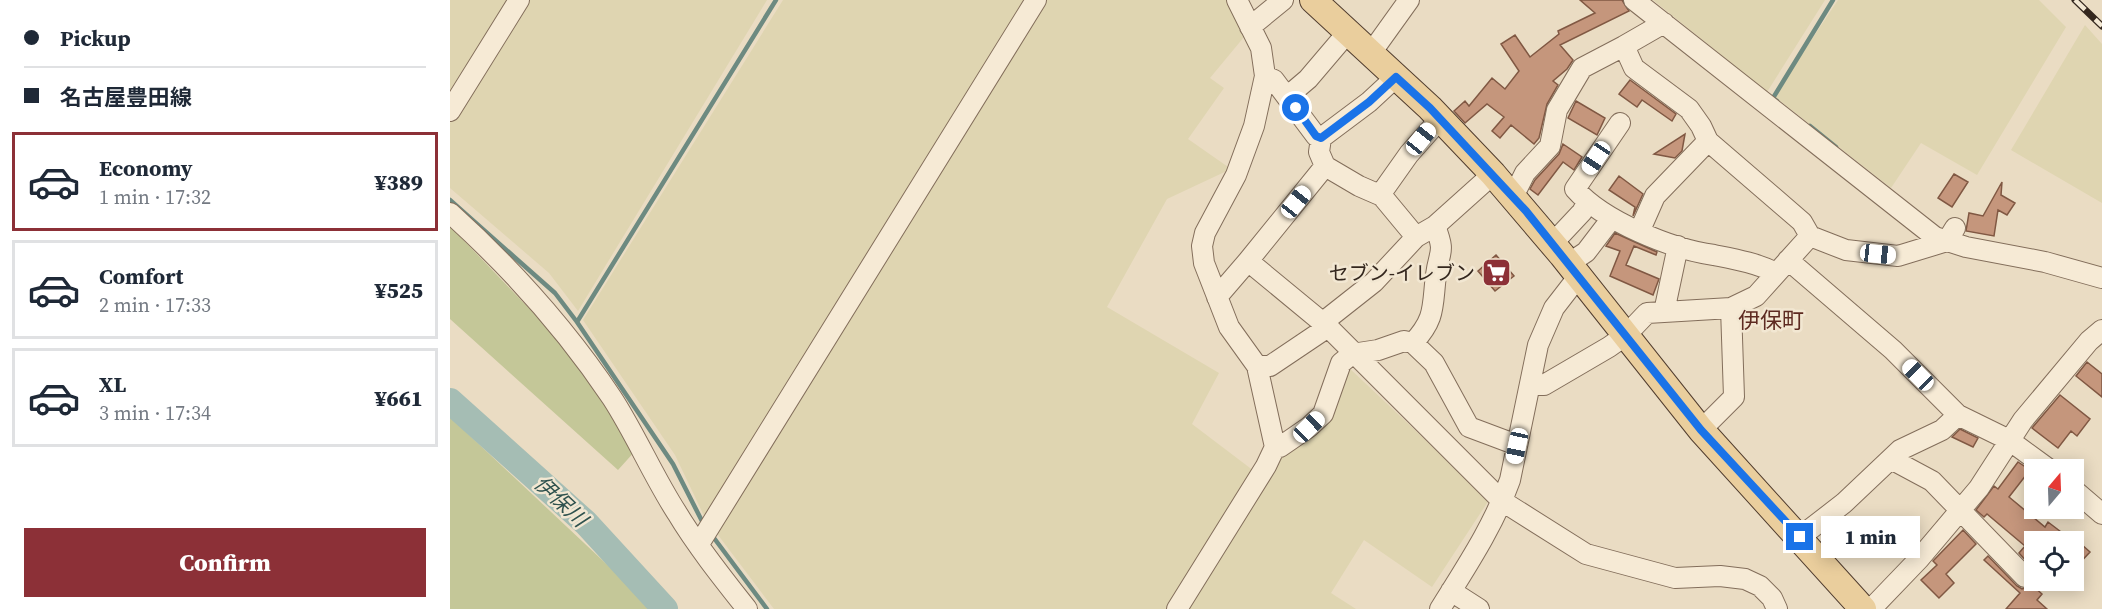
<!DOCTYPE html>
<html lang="en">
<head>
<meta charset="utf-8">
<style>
  :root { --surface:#fff; --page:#f2f2f3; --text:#1f2937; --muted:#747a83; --line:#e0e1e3; --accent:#8c3037 }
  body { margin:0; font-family:"Source Serif 4","Noto Sans JP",serif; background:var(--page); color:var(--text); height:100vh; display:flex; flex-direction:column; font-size:22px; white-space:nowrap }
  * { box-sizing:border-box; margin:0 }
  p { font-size:20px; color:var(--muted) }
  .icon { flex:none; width:33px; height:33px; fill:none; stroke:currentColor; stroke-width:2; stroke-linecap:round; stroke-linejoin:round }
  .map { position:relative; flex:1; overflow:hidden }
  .details { display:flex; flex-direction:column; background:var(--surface); width:450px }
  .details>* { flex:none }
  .banner { display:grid; align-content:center; height:132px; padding:0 24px; background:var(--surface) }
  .needle { width:39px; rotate:19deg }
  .fabs { position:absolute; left:1574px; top:459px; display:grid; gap:12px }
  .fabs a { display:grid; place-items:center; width:60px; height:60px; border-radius:0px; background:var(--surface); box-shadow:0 3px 15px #0003; font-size:30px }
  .end { position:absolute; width:27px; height:27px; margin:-14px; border:8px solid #1a73e8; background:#fff; box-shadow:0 0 0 3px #fff }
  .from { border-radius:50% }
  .bubble { position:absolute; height:42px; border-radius:0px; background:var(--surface); box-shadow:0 3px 15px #0003; font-size:20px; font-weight:800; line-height:42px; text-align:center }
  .car { position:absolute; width:18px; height:36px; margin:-18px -9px; border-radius:8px; box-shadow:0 0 4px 2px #0007; background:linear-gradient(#fff 24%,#345 0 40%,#fff 0 76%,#345 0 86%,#fff 0) }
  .banner b { display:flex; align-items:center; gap:21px; height:57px; font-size:22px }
  .banner b+b { border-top:2px solid var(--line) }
  .banner i { width:15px; height:15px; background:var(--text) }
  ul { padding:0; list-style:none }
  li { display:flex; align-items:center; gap:18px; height:99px; margin:0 12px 9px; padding:0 12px; border:3px solid var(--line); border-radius:0px }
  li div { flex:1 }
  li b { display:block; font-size:22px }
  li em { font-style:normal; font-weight:800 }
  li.active { border-color:var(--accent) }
  li>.icon { width:54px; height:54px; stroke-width:1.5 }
  .action { display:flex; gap:12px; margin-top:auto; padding:12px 24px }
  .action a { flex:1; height:69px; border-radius:0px; background:var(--accent); color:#fff; font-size:24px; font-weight:800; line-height:69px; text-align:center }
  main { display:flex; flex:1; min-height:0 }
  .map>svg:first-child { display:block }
</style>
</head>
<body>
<main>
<section class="details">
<div class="banner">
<b><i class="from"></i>Pickup</b>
<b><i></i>名古屋豊田線</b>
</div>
<ul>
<li class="active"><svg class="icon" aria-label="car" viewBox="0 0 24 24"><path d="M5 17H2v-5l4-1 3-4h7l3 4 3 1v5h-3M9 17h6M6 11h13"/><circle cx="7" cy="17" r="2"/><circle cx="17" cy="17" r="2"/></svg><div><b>Economy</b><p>1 min · 17:32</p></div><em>¥389</em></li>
<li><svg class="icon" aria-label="car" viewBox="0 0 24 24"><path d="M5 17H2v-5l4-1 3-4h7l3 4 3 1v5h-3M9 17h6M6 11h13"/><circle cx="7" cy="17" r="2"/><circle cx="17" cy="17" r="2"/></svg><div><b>Comfort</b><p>2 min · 17:33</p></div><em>¥525</em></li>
<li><svg class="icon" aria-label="car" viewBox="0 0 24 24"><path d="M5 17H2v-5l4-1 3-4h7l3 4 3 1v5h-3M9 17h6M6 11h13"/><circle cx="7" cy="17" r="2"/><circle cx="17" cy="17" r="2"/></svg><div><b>XL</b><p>3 min · 17:34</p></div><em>¥661</em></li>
</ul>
<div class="action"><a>Confirm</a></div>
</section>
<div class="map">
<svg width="1652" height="609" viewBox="0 0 1652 609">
  <rect width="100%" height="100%" fill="#eadcc3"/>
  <!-- farmland -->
  <path fill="#dfd5b1" d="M0,0h58l-58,94z
    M77,0h240l-189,311 -29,-38 -99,-85v-65z
    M333,0h243l-320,520 -31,-65 -92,-135z
    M597,0h180l17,37 -34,41 14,10 -36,51 43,30 -64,30 -60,108 112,66 -27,51 62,47 -85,138h-395l-59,-78z
    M1203,0h172l-58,92z
    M1388,0h201l27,27 -89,148 -56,-32 -30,45 -117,-92z
    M1635,25l17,19v159l-91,-53z
    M897,366l142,134 -57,87 -68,-47 -33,53 25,16h-170l92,-153z"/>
  <!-- green -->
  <path fill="#c4c798" d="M0,226l116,121 70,103 -18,20 -168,-151z
    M0,417l183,172 16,20h-199z"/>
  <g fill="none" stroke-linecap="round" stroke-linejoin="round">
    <!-- stream -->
    <path stroke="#6d8a81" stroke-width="4.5" d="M1327,101l-4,-3 60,-98
      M1360,126l26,21
      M0,200l105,93 22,29
      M254,525l-31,-61 -96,-142 199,-322
      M261,534l56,75"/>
    <!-- river -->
    <path stroke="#a5bdb4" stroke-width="26" d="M0,401l136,122 79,86"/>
  </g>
  <!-- building -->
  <path fill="#c5967c" stroke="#805843" stroke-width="1.5" d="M1130,0h42l7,11 -69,34 13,15 -6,9 -14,12 5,4 -11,19 -8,34 -5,6 -23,-19 -11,13 -8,-7 12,-14 -17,-13 -22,19 -11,-12 11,-10 4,5 23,-28 13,11 14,-18 -18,-27 14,-9 15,22 29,-23 -1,-3 37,-18z
    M1180,80l46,34 -4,7 -30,-21 -5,7 -18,-13z
    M1126,101l29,17 -8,17 -29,-17z
    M1235,134l-3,17 -7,7 -21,-4z
    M1113,144l19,13 -8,13 -11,-8 -25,33 -8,-6 5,-9 24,-26z
    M1504,174l14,8 -16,25 -14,-9z
    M1169,176l24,18 -10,22 2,-9 -26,-17z
    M1552,182l-1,13 14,8 -8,12 -9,-5 -4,26 -28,-5 3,-18 14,3z
    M1165,233l42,19 -1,3 -22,-9 -8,19 33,14 -6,16 -43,-19 10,-25 -14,-5z
    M1046,255l18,21 -19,15 -17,-20z
    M1637,362l15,12v23l-26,-21z
    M1610,395l30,24 -13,17 -6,-5 -13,17 -26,-20z
    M1510,429l18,9 -5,9 -21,-10z
    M1568,462l12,8 -21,27 36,30 3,-5 25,19v-4l17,15 -17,18v-28h-39v15l-6,6 -9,-10 6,-7 -38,-32 -3,3 -8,-7 18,-24 4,3z
    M1513,530l13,14 -30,30 8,9 -15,15 -18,-18 16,-15 -4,-4z
    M1538,556l29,30 5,3 11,-3 9,8 -5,6 10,9h-41l14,-16 -36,-33z"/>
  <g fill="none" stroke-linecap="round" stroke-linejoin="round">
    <defs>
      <path id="minor" d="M1184,0l301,237 31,10 79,15 57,16
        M1214,23l-40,23 10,22 55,41 12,17 7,15 94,81 8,14 36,14 52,6 49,-15 8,-13
        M800,27l33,-27
        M921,53l38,-53
        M838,96l20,-17 40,-47
        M0,111l69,-111
        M1170,123l-45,66c28,32 96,60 139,66 20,4 43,8 62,18
        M871,138l48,-36 27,-25
        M875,166l34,20 23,10 34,41
        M930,195l29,-41 31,-35
        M1063,197l12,-24 25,-27 7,-36 25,-42 42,-22
        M0,213c61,55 116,116 162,185 24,37 41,78 65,115 19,32 47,67 70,96
        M1190,230l15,-34 53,-55
        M1102,244l30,-32 5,-9
        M1338,260l105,90 65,65
        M798,261l77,-95 -6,-14 2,-14 -5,-2 -42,-56 -9,-4
        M1118,264l18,-12 26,-34
        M767,297l31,-36 80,66 174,174 84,53 89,24 45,-2 25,3 15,7 12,12 5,11
        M1281,308l25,-12 54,-60
        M1214,312l14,-66
        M872,323l52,-41 42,-45 19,-11 58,-52
        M963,343c23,-25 19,-36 23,-68 3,-25 10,-21 -1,-49
        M807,366h13l58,-39
        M1080,385h14l65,-38 17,-12 21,-22 84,-5 3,89 -33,33
        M825,447h5l29,-20 14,-13 18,-51 11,-9 26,-4 26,-9 9,2 21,20 35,64 48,18
        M1441,459l41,22 93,96
        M1623,489l29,25
        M1350,537l44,-34 56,-53 42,-20 16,-15 51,25 41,30
        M249,544l337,-544
        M1001,591l28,18
        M727,609l89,-143 9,-19 -18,-81 -28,-39 -25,-64 -2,-17 3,-13 31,-58 18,-49 11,-50 -4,-28 -24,-48
        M990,609c26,-42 53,-82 70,-129l28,-135 16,-37 24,-31
        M1421,609l48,-50 60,-71 44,-68 66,-79 13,-11"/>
      <path id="major" d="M863,0l117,108 63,66 69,81 139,175 162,179"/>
    </defs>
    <!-- minor casing -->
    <use href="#minor" stroke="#836e5b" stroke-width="22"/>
    <!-- major casing -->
    <use href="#major" stroke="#513d2f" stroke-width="28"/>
    <!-- minor -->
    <use href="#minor" stroke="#f6ead5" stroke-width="20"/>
    <!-- major -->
    <use href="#major" stroke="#eace9d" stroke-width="26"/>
    <defs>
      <path id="rail" d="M1625,0l27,26"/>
    </defs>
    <!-- rail casing -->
    <use href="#rail" stroke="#34271e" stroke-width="7"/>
    <!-- rail -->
    <use href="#rail" stroke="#f2e7d2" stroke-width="4.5" stroke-dasharray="14" stroke-linecap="butt"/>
  </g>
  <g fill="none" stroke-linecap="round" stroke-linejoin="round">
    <!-- route -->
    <path stroke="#1a73e8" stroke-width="8" d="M846,108l20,28 5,2 48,-36 27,-25 34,31 96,103 175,219 99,107"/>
  </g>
  <!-- icons -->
  <defs>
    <symbol id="supermarket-square" viewBox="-11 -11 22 22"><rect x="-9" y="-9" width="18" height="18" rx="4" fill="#8c3037" stroke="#f2e7d2"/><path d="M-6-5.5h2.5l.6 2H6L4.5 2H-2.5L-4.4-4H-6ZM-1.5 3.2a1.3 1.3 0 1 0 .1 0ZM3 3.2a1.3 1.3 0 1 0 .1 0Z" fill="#fff"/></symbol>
  </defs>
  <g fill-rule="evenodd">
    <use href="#supermarket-square" x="1030" y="256" width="33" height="33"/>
  </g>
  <g text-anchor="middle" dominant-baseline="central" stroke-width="5" stroke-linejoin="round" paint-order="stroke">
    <!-- poi labels -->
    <g font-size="20" fill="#34271e" stroke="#f2e7d2" text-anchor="end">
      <text x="1025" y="273">セブン-イレブン</text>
    </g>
    <!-- water labels -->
    <g font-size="21" font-style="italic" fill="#2f524e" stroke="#f2e7d2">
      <text transform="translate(111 501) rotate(43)">伊保川</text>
    </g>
    <!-- quarter labels -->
    <g font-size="22" fill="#5d2a21" stroke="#f2e7d2">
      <text x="1321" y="320">伊保町</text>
    </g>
  </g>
</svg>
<div class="fabs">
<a><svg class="needle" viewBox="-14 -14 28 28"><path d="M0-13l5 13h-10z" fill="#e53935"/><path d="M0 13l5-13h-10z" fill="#747a83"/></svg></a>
<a><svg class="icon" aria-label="locate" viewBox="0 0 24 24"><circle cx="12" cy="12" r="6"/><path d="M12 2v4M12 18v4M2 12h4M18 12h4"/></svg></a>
</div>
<i class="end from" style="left:846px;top:108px"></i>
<i class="end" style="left:1350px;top:537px"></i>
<div class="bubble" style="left:1371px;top:516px;width:99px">1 min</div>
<i class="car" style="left:971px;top:139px;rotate:39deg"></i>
<i class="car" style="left:1146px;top:158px;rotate:214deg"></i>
<i class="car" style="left:846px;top:202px;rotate:39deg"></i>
<i class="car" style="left:1428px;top:254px;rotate:96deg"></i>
<i class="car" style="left:1468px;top:375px;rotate:315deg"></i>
<i class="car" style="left:859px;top:427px;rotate:46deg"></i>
<i class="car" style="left:1067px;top:446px;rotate:192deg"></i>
</div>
</main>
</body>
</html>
